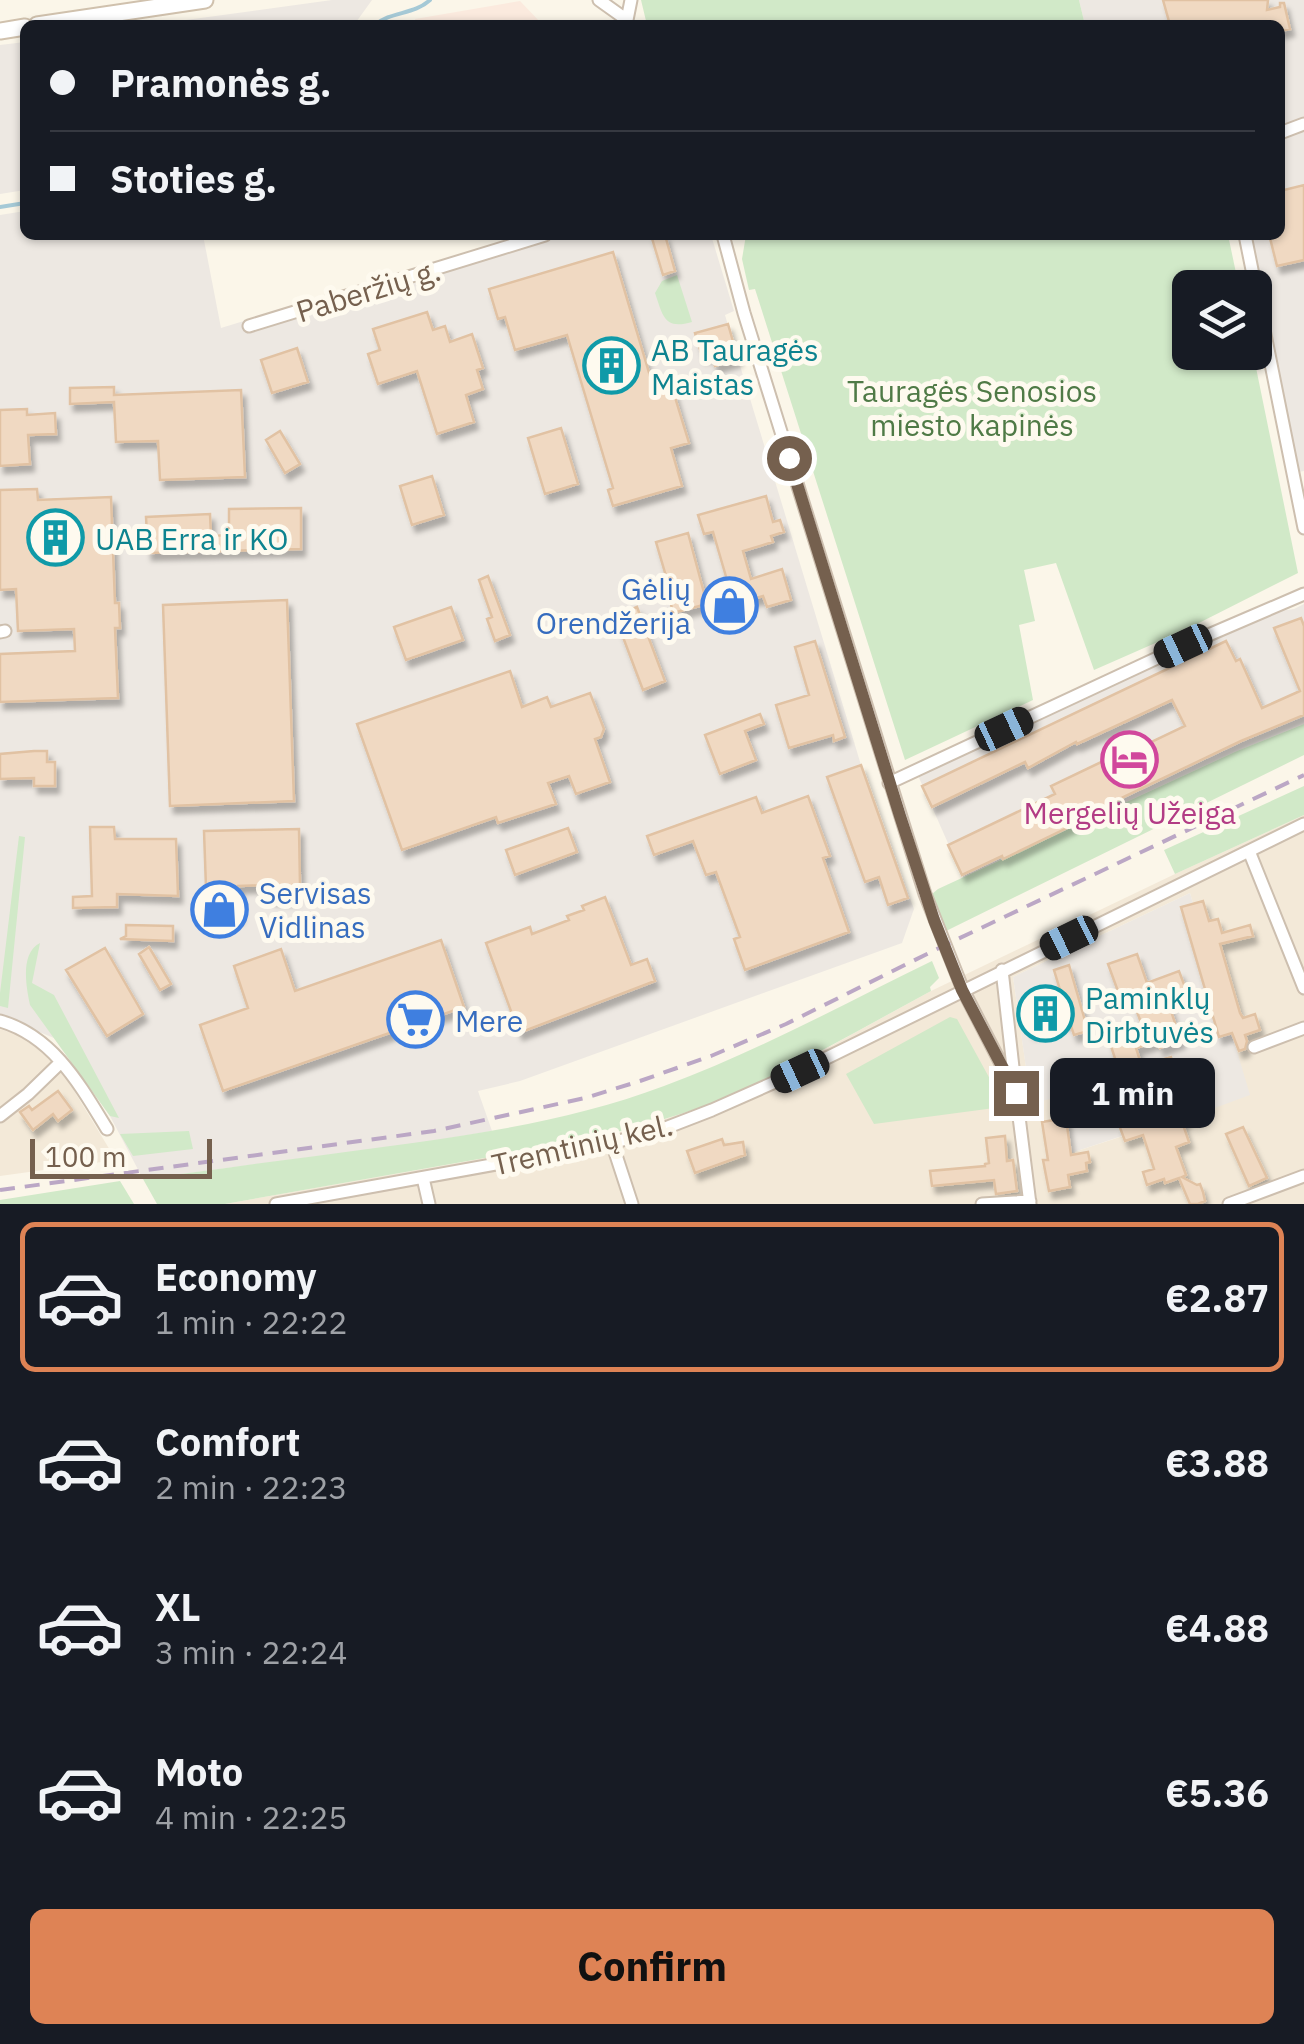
<!DOCTYPE html>
<html lang="en">
<head>
<meta charset="utf-8">
<style>
  :root { --surface:#171b24; --page:#20242c; --text:#f1f3f6; --muted:#9ea1a6; --line:#363941; --accent:#de8355 }
  body { margin:0; font-family:"IBM Plex Sans",sans-serif; background:var(--page); color:var(--text); height:100vh; display:flex; flex-direction:column; font-size:38px; white-space:nowrap }
  * { box-sizing:border-box; margin:0 }
  p { font-size:32px; color:var(--muted) }
  .icon { flex:none; width:55px; height:55px; fill:none; stroke:currentColor; stroke-width:2; stroke-linecap:round; stroke-linejoin:round }
  .map { position:relative; height:1204px; overflow:hidden }
  .drawer { display:flex; flex-direction:column; background:var(--surface); flex:1 }
  .drawer>* { flex:none }
  .guide { position:absolute; left:20px; top:20px; width:1265px; height:220px; border-radius:15px; box-shadow:0 2px 8px #0004; display:grid; align-content:center; height:220px; padding:0 30px; background:var(--surface) }
  .fabs { position:absolute; left:1172px; top:270px; display:grid; gap:20px }
  .fabs a { display:grid; place-items:center; width:100px; height:100px; border-radius:15px; background:var(--surface); box-shadow:0 2px 8px #0004; font-size:50px }
  .scale { position:absolute; left:30px; bottom:25px; width:182px; box-sizing:border-box; padding-left:10px; border:5px solid #75604e; border-top:0; font-size:28px; line-height:35px; white-space:nowrap; color:#75604e; -webkit-text-stroke:8px #fefaef; paint-order:stroke }
  .end { position:absolute; width:45px; height:45px; margin:-22px; border:12px solid #75604e; background:#fff; box-shadow:0 0 0 5px #fff }
  .from { border-radius:50% }
  .bubble { position:absolute; height:70px; border-radius:15px; background:var(--surface); box-shadow:0 2px 8px #0004; font-size:32px; font-weight:700; line-height:70px; text-align:center }
  .car { position:absolute; width:30px; height:60px; margin:-30px -15px; border-radius:12px; box-shadow:0 0 8px 2px #0007; background:linear-gradient(#222 24%,#8ab4d8 0 40%,#222 0 76%,#8ab4d8 0 86%,#222 0) }
  .guide b { display:flex; align-items:center; gap:35px; height:95px; font-size:38px }
  .guide b+b { border-top:2px solid var(--line) }
  .guide i { width:25px; height:25px; background:var(--text) }
  ul { padding:18px 0 0; list-style:none }
  li { display:flex; align-items:center; gap:30px; height:150px; margin:0 20px 15px; padding:0 10px; border:5px solid transparent; border-radius:15px }
  li div { flex:1 }
  li b { display:block; font-size:38px }
  li em { font-style:normal; font-weight:700 }
  li.active { border-color:var(--accent) }
  li>.icon { width:90px; height:90px; stroke-width:1.5 }
  .cta { display:flex; gap:20px; margin-top:auto; padding:20px 30px }
  .cta a { flex:1; height:115px; border-radius:15px; background:var(--accent); color:#111; font-size:40px; font-weight:700; line-height:115px; text-align:center }
  .map>svg:first-child { display:block }
</style>
</head>
<body>
<div class="map">
<svg width="1304" height="1204" viewBox="0 0 1304 1204">
  <defs>
    <filter id="shadow"><feDropShadow dx="4" dy="7" stdDeviation="2.5" flood-color="#0004"/></filter>
  </defs>
  <rect width="100%" height="100%" fill="#fbf6e9"/>
  <!-- residential -->
  <path fill="#f3e9d8" fill-rule="evenodd" d="M1304,815v389h-1079l355,-63 58,-13 51,-17 50,-19 79,-39 113,-62 244,-117zM1190,893l35,121 -100,127 -2,-5 -49,16 -4,-2 -10,-53 -29,5 -18,-125z
    M0,1029l18,6 31,22 18,22 49,81 -116,16z"/>
  <!-- commercial -->
  <path fill="#fbeade" d="M520,1l23,24h-127l-1,-6z"/>
  <!-- industrial -->
  <path fill="#ede8e2" d="M332,0h40l-18,25h-205z
    M1079,0h225v471l-11,2 -48,-238h35v-210h-195z
    M25,42v148l-25,4v-149z
    M25,211v24h178l18,93 305,-93h185l23,76 -9,4 13,44 123,406 53,144 -12,34 -382,138 -42,10 14,40 -72,12 -277,36 -33,-63 -56,-78 -54,-22v-801z
    M1304,604v120l-67,27 -274,126 -47,-106 341,-157 37,-5z
    M1190,893l60,202 -125,46 -3,-5 -48,16 -26,6 -1,-5 23,-4 -4,-31 -6,-21 -29,6 -18,-126z"/>
  <!-- green -->
  <path fill="#d1e9c8" d="M641,0h438l6,25h-438z
    M746,235h482l11,52 -49,1v64l63,1 45,220 -113,57 -91,40 -38,-107 -32,7 11,51 -16,4 14,75 -128,60 -150,-471 -6,1 -7,-31z
    M677,275l15,47c-28,8 -29,-6 -37,-29l7,-12z
    M1304,724v31l-358,176 -14,-37 6,-5 299,-138z
    M1304,786v29l-129,59 -11,-24z
    M19,836l6,1 -17,171 -8,-2v-13z
    M40,943l-8,40 22,12 65,123 -9,-2 -80,-111c-4,-19 -10,-52 10,-62z
    M932,961l7,17 -9,9 1,4c-63,34 -125,70 -190,100 -51,23 -106,37 -161,50l-355,63h-68l-14,-25c58,-7 115,-16 173,-23 116,-16 237,-28 348,-70 92,-34 180,-82 268,-125z
    M950,1017l7,2 39,71 6,17 -128,17 -28,-50z
    M189,1131l4,18 -60,7 -13,-22z
    M120,1181l14,23h-134v-4z"/>
  <g fill="none" stroke-linecap="round" stroke-linejoin="round">
    <!-- stream -->
    <path stroke="#a5c9d6" stroke-width="4" d="M375,25c16,-14 39,-10 55,-25
      M0,207l25,-4"/>
  </g>
  <!-- building -->
  <path fill="#f0d9c2" stroke="#e1c2a3" stroke-width="2.5" filter="url(#shadow)" d="M1163,0h105l-1,10 13,-3v-4h4l6,26 -10,2v-6h-110z
    M1304,185v75l-27,6 -7,-28 10,-3v-44z
    M651,235h14l10,36 -12,4z
    M613,252l40,134 17,-5 19,62 -18,5 11,38 -69,20 -5,-16 5,-2 -46,-153 -52,15 -10,-33 -7,2 -9,-30z
    M427,312l6,18 12,-4 5,16 22,-8 11,34 -6,2 6,19 -17,6 8,27 -37,12 -20,-63 -39,13 -10,-30 12,-4 -7,-21z
    M728,324l10,35 -23,7 -4,-12 -9,2 -7,-23z
    M297,348l11,34 -36,11 -11,-33z
    M114,387v8l127,-5 4,87 -85,3 -2,-39 -42,1 -2,-40 -44,2v-16z
    M27,409v6l28,-2 1,21 -28,1 2,29 -30,2v-56z
    M561,428l17,56 -33,10 -17,-56z
    M280,431l20,33 -15,9 -19,-33z
    M432,476l12,39 -32,10 -12,-39z
    M37,489l1,11 73,-3 4,106h4l1,25h-5l3,70 -118,4v-48l75,-3 -1,-22 -56,2 -2,-42 -16,1v-100z
    M766,496l7,26 7,-2 4,12 -13,4 2,6 -30,9 8,28 31,-10 9,31 -24,7 -4,-11 -29,8 -21,-72 -9,2 -6,-19z
    M301,508v41l-153,4 -2,-36 64,-3 1,22 18,-1v-26z
    M688,533l19,71 -34,9 -3,-13h3l-17,-58z
    M488,576l22,59 -15,6 -8,-22 5,-2 -13,-37z
    M287,600l7,201 -124,5 -7,-201z
    M451,607l12,33 -57,20 -12,-33z
    M637,607l28,74 -22,9 -28,-74z
    M1301,618l3,8v89l-63,26 -170,81 2,3 -70,34 -1,-3 -40,19 -14,-30 107,-51 -4,-8 67,-32 4,7 29,-14 -2,-4 36,-17 -13,-26 -95,44 -1,-2 -48,26 -3,-6 -93,45 -10,-21 304,-145 10,20 4,-2 22,49 38,-17 -26,-63z
    M815,641l30,96 -11,4 -1,-6 -44,13 -13,-43 33,-10 -14,-48z
    M510,671l12,36 25,-10 4,10 39,-14 14,36 -3,8 -6,2 15,43 -34,12 -7,-18 -21,7 8,21 -58,19 -2,-6 -94,33 -45,-126z
    M760,714l4,10 -19,7 11,29 -36,14 -15,-39z
    M34,751h13v11h8v24h-21v-8l-34,1v-25z
    M861,765l47,133 -20,7 -9,-28 -14,5 -38,-105z
    M808,796l22,60 -7,2 26,74 -104,38 -11,-31 6,-2 -24,-65 -10,3 -13,-34 -39,14 -7,-19 109,-39 6,16z
    M90,827h24l1,12h61l2,57 -61,-2v13l-44,1v-11l19,-1z
    M568,828l9,24 -62,23 -9,-25z
    M299,829l1,56h-7l1,13h-23l-1,-13 -32,1 1,30h-32l-3,-85z
    M605,897l26,68 16,-6 8,22 -136,52 -33,-90 44,-16 2,7 37,-14 -2,-4 17,-6 -2,-4z
    M1203,901l6,20 9,-2 4,14 28,-8 3,11 -33,8 20,69 3,5 12,-4 5,16 -15,5 2,6 -2,8 -6,2 -7,-18 -13,4 -38,-130z
    M126,925l47,1v15l-53,-2 6,-3z
    M441,940l23,67 -241,84 -23,-66 48,-17 -14,-42 47,-17 14,42z
    M149,947l22,37 -11,6 -21,-36z
    M105,948l38,66 -36,22 -41,-66z
    M1137,954l10,29 32,-12 9,24 -20,7 13,39 -21,7 -2,-7 -22,7 7,22 -22,7 -12,-37 34,-12 -14,-38 -10,4 -11,-30z
    M1069,965l19,66 -14,4 -5,-15 -38,12 -7,-24 24,-7 -2,-7 14,-4 -6,-20z
    M1171,1057l13,49 9,-3 3,11 -11,4 1,2 -4,2 7,20 -13,5 10,28 -4,2 15,8 3,-1 3,8 2,9 -7,3h-8l-11,-26 -14,5 -1,-4 -17,6 -4,-13 11,-3 -11,-34 -18,6 -6,-16 47,-16 -13,-47z
    M58,1091l14,19 -14,11 -5,-7 -20,16 -13,-18 9,-6 3,4z
    M1066,1118l5,37 17,-3 2,10 -4,1 1,8 -19,4 2,12 -21,4 -6,-31h5l-6,-38z
    M1243,1127l24,51 -18,8 -23,-52z
    M1005,1136l2,25 6,-1 4,31 -21,3 -2,-14 -62,6 -2,-15 55,-5v-2l4,-1 -3,-25z
    M722,1139l2,6 19,-3 2,13 -50,18 -8,-22z"/>
  <g fill="none" stroke-linecap="round" stroke-linejoin="round">
    <defs>
      <path id="street" d="M599,0l28,20
        M627,20l4,-20
        M1280,133l24,-9
        M723,235l21,78 181,581 38,96 53,103 14,111
        M1245,235l59,293
        M249,326l296,-91
        M0,632l5,-1
        M889,783l294,-137 121,-52
        M1249,851l55,137
        M1002,970l13,115
        M0,1021c53,15 80,64 107,108
        M1254,1047l50,-19
        M0,1116l28,-22 33,-32
        M612,1143l20,61
        M423,1178l6,26
        M276,1204l336,-61 56,-16 44,-17 88,-39 504,-247
        M982,1204l48,-3
        M1229,1204l75,-28"/>
      <path id="secondary" d="M37,25l168,-25
        M0,31l25,-4"/>
    </defs>
    <!-- street casing -->
    <use href="#street" stroke="#cdbfaf" stroke-width="15"/>
    <!-- secondary casing -->
    <use href="#secondary" stroke="#d0c1ad" stroke-width="19"/>
    <!-- street -->
    <use href="#street" stroke="#fff" stroke-width="11"/>
    <!-- secondary -->
    <use href="#secondary" stroke="#fff" stroke-width="15"/>
    <!-- rail -->
    <path stroke="#bba7c5" stroke-width="4" stroke-dasharray="15 10" stroke-linecap="butt" d="M0,1190l434,-59 151,-33 55,-17 71,-25 75,-32 157,-78 361,-171"/>
  </g>
  <g fill="none" stroke-linecap="round" stroke-linejoin="round">
    <!-- route -->
    <path stroke="#75604e" stroke-width="12" d="M789,458l111,358 34,104 28,70 54,103"/>
  </g>
  <!-- icons -->
  <defs>
    <symbol id="building-ring" viewBox="-11 -11 22 22"><circle r="9.5" fill="#fefaef" stroke="#0f9aa8" stroke-width="1.5"/><path d="M-4-6H4V6H1V3H-1V6H-4ZM-2.5-4.3h1.7v1.8h-1.7ZM.8-4.3h1.7v1.8H.8ZM-2.5-1h1.7V.8h-1.7ZM.8-1h1.7V.8H.8Z" fill="#0f9aa8"/></symbol>
    <symbol id="shop-ring" viewBox="-11 -11 22 22"><circle r="9.5" fill="#fefaef" stroke="#3f7fe0" stroke-width="1.5"/><path d="M-5-2.5h2.3a2.7 3.5 0 0 1 5.4 0H5L5.5 6h-11ZM-1.5-2.5h3a1.5 2.3 0 0 0-3 0Z" fill="#3f7fe0"/></symbol>
    <symbol id="hotel-ring" viewBox="-11 -11 22 22"><circle r="9.5" fill="#fefaef" stroke="#d1479c" stroke-width="1.5"/><path d="M-6-4.5h1.5V1H6V5H4.5V3h-9V5H-6ZM-4 0a1.8 1.8 0 1 1 3.6 0ZM.5 0V-2.5h3Q6-2.5 6 0Z" fill="#d1479c"/></symbol>
    <symbol id="supermarket-ring" viewBox="-11 -11 22 22"><circle r="9.5" fill="#fefaef" stroke="#3f7fe0" stroke-width="1.5"/><path d="M-6-5.5h2.5l.6 2H6L4.5 2H-2.5L-4.4-4H-6ZM-1.5 3.2a1.3 1.3 0 1 0 .1 0ZM3 3.2a1.3 1.3 0 1 0 .1 0Z" fill="#3f7fe0"/></symbol>
  </defs>
  <g fill-rule="evenodd">
    <use href="#building-ring" x="580" y="334" width="63" height="63"/>
    <use href="#building-ring" x="24" y="506" width="63" height="63"/>
    <use href="#shop-ring" x="698" y="574" width="63" height="63"/>
    <use href="#hotel-ring" x="1098" y="728" width="63" height="63"/>
    <use href="#shop-ring" x="188" y="878" width="63" height="63"/>
    <use href="#building-ring" x="1014" y="982" width="63" height="63"/>
    <use href="#supermarket-ring" x="384" y="988" width="63" height="63"/>
  </g>
  <g text-anchor="middle" dominant-baseline="central" stroke-width="10" stroke-linejoin="round" paint-order="stroke">
    <!-- street labels -->
    <g font-size="30" fill="#75604e" stroke="#fefaef">
      <text transform="translate(368 290) rotate(-17)">Paberžių g.</text>
      <text transform="translate(582 1144) rotate(-13)">Tremtinių kel.</text>
    </g>
    <!-- culture labels -->
    <g font-size="30" fill="#0d838f" stroke="#fefaef" text-anchor="start">
      <text x="651" y="349">AB Tauragės<tspan x="651" dy="34">Maistas</tspan></text>
      <text x="95" y="538">UAB Erra ir KO</text>
      <text x="1085" y="997">Paminklų<tspan x="1085" dy="34">Dirbtuvės</tspan></text>
    </g>
    <!-- park labels -->
    <g font-size="30" fill="#4f7a46" stroke="#fefaef">
      <text x="972" y="390">Tauragės Senosios<tspan x="972" dy="34">miesto kapinės</tspan></text>
    </g>
    <!-- shop labels -->
    <g font-size="30" fill="#366cbe" stroke="#fefaef" text-anchor="start">
      <text x="691" y="588" text-anchor="end">Gėlių<tspan x="691" dy="34">Orendžerija</tspan></text>
      <text x="259" y="892">Servisas<tspan x="259" dy="34">Vidlinas</tspan></text>
      <text x="455" y="1020">Mere</text>
    </g>
    <!-- hotel labels -->
    <g font-size="30" fill="#b23c85" stroke="#fefaef">
      <text x="1130" y="812">Mergelių Užeiga</text>
    </g>
  </g>
</svg>
<div class="fabs">
<a><svg class="icon" aria-label="layers" viewBox="0 0 24 24"><path d="M12 4l9 5-9 5-9-5zM3 14l9 5 9-5"/></svg></a>
</div>
<div class="scale">100 m</div>
<i class="end from" style="left:789px;top:458px"></i>
<i class="end" style="left:1016px;top:1093px"></i>
<div class="bubble" style="left:1050px;top:1058px;width:165px">1 min</div>
<i class="car" style="left:1183px;top:646px;rotate:245deg"></i>
<i class="car" style="left:1004px;top:729px;rotate:65deg"></i>
<i class="car" style="left:1069px;top:938px;rotate:244deg"></i>
<i class="car" style="left:800px;top:1071px;rotate:245deg"></i>
<div class="guide">
<b><i class="from"></i>Pramonės g.</b>
<b><i></i>Stoties g.</b>
</div>
</div>
<section class="drawer">
<ul>
<li class="active"><svg class="icon" aria-label="car" viewBox="0 0 24 24"><path d="M5 17H2v-5l4-1 3-4h7l3 4 3 1v5h-3M9 17h6M6 11h13"/><circle cx="7" cy="17" r="2"/><circle cx="17" cy="17" r="2"/></svg><div><b>Economy</b><p>1 min · 22:22</p></div><em>€2.87</em></li>
<li><svg class="icon" aria-label="car" viewBox="0 0 24 24"><path d="M5 17H2v-5l4-1 3-4h7l3 4 3 1v5h-3M9 17h6M6 11h13"/><circle cx="7" cy="17" r="2"/><circle cx="17" cy="17" r="2"/></svg><div><b>Comfort</b><p>2 min · 22:23</p></div><em>€3.88</em></li>
<li><svg class="icon" aria-label="car" viewBox="0 0 24 24"><path d="M5 17H2v-5l4-1 3-4h7l3 4 3 1v5h-3M9 17h6M6 11h13"/><circle cx="7" cy="17" r="2"/><circle cx="17" cy="17" r="2"/></svg><div><b>XL</b><p>3 min · 22:24</p></div><em>€4.88</em></li>
<li><svg class="icon" aria-label="car" viewBox="0 0 24 24"><path d="M5 17H2v-5l4-1 3-4h7l3 4 3 1v5h-3M9 17h6M6 11h13"/><circle cx="7" cy="17" r="2"/><circle cx="17" cy="17" r="2"/></svg><div><b>Moto</b><p>4 min · 22:25</p></div><em>€5.36</em></li>
</ul>
<div class="cta"><a>Confirm</a></div>
</section>
</body>
</html>
